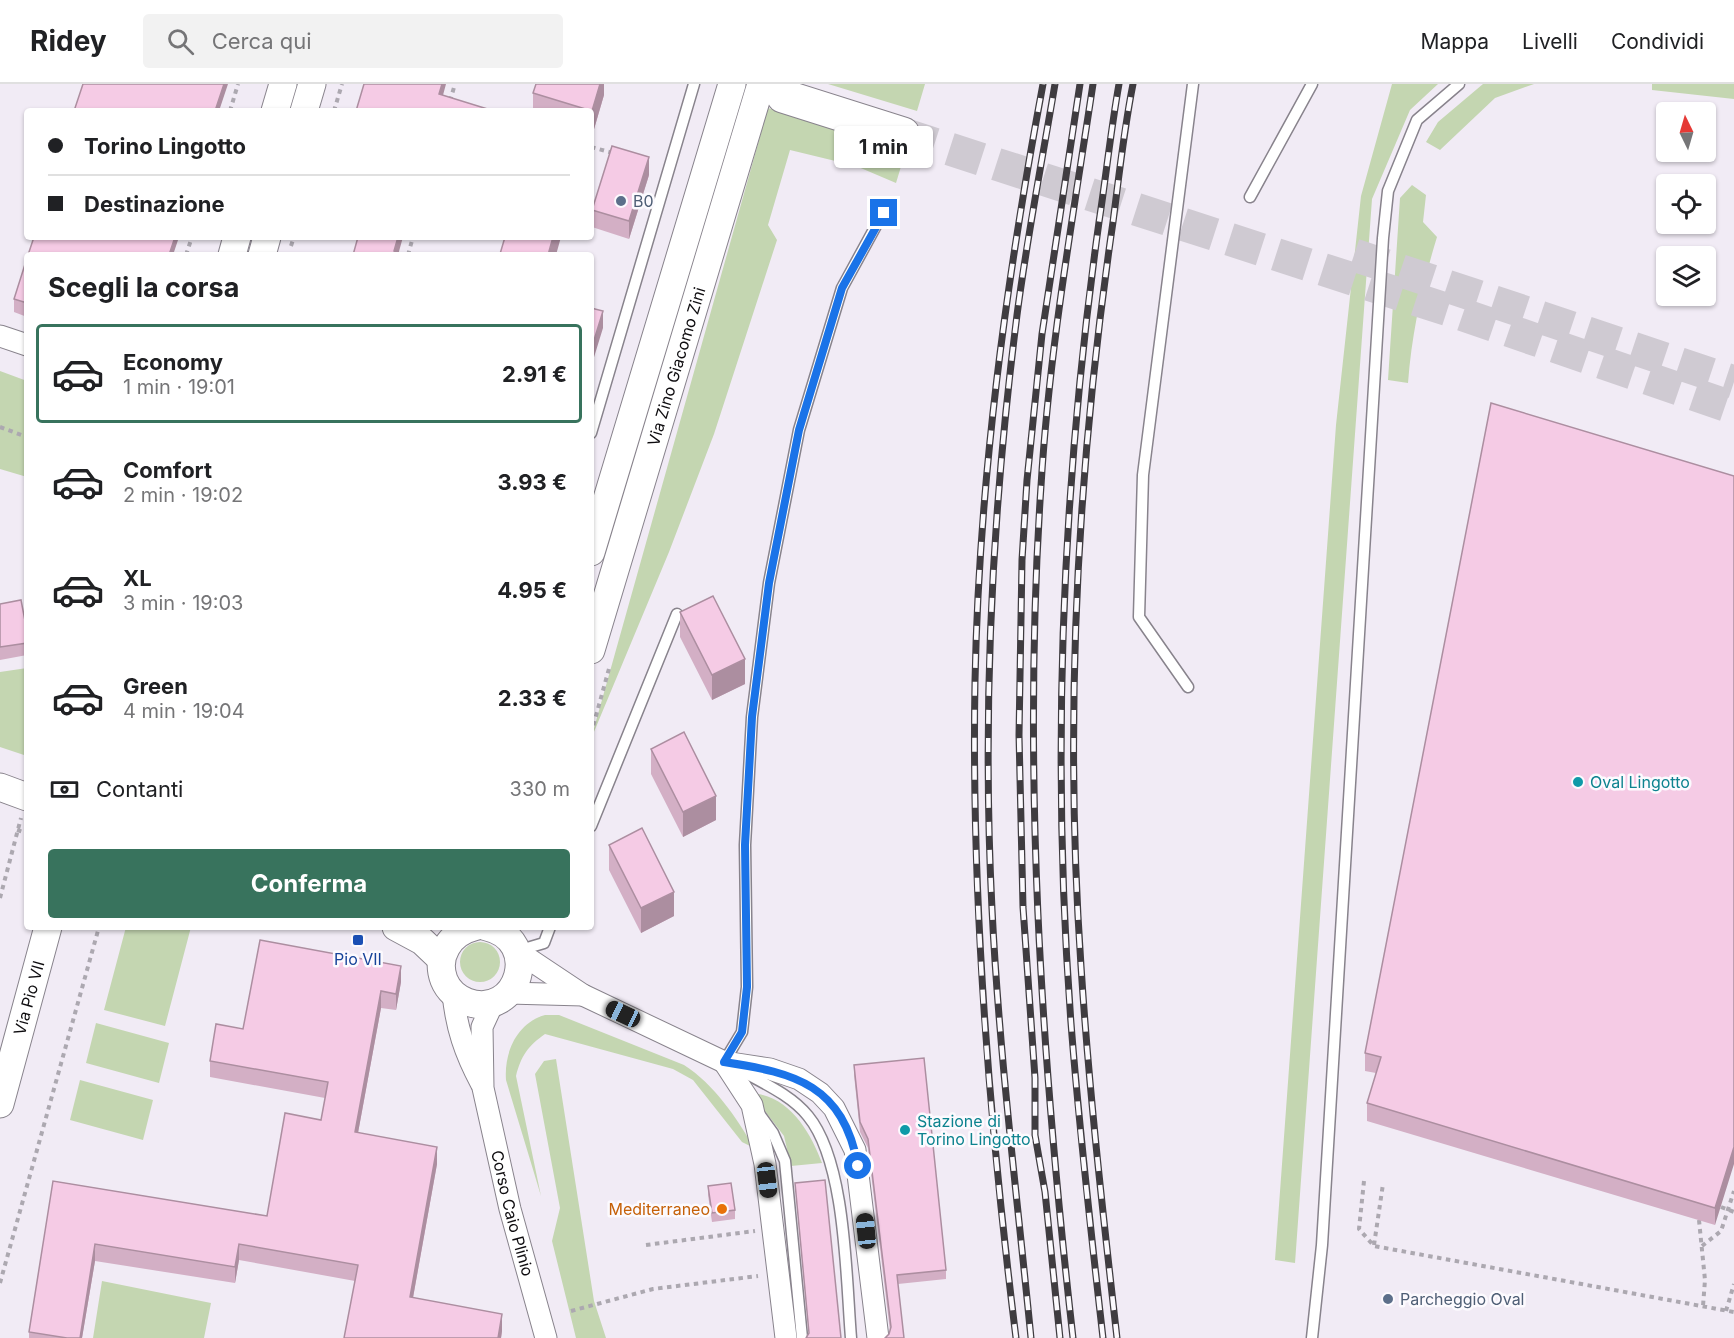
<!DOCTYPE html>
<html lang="it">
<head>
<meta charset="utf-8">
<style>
  :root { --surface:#fff; --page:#f2f2f2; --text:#202124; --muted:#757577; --line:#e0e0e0; --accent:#38735d }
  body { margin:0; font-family:Inter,sans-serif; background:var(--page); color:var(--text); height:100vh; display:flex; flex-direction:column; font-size:22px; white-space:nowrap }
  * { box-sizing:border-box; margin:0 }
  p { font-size:20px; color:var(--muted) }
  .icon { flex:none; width:33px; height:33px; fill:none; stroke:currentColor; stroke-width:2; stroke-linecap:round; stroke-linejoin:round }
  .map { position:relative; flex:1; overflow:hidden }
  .sheet { position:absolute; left:24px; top:168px; width:570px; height:678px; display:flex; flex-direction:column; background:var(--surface); border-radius:6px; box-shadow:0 2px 4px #0004 }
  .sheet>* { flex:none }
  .banner { position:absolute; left:24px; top:24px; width:570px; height:132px; border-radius:6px; box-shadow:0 2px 4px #0004; display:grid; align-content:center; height:132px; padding:0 24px; background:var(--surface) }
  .needle { width:39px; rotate:355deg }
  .buttons { position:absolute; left:1656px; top:18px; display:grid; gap:12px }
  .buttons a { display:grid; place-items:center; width:60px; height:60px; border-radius:6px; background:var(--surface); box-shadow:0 2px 4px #0004; font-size:30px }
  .end { position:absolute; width:27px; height:27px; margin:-14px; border:8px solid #1a73e8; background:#fff; box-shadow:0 0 0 3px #fff }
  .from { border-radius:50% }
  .bubble { position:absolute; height:42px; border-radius:6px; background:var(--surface); box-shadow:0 2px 4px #0004; font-size:20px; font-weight:700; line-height:42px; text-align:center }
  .car { position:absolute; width:18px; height:36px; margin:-18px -9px; border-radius:8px; box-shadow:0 0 4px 2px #0007; background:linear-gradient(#222 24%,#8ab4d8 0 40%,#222 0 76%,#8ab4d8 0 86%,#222 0) }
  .banner b { display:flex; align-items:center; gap:21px; height:57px; font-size:22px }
  .banner b+b { border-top:2px solid var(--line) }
  .banner i { width:15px; height:15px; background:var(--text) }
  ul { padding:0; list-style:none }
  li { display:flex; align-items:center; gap:18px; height:99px; margin:0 12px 9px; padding:0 12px; border:3px solid transparent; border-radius:6px }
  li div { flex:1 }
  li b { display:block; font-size:22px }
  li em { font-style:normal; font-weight:700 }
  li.selected { border-color:var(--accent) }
  li>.icon { width:54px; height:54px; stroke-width:1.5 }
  h2 { padding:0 24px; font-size:27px; line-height:72px }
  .pay { display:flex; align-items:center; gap:15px; height:66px; padding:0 24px; font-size:22px }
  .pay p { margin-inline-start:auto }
  .button { display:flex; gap:12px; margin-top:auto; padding:12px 24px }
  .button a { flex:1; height:69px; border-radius:6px; background:var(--accent); color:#fff; font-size:24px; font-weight:700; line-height:69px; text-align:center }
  header { display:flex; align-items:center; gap:36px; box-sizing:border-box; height:84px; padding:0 30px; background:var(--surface); border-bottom:2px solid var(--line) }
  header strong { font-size:28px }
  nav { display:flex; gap:33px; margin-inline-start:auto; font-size:21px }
  .search { width:420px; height:54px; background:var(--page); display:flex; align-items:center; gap:15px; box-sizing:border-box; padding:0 21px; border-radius:6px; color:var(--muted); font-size:22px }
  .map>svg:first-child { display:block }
</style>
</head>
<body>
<header>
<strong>Ridey</strong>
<div class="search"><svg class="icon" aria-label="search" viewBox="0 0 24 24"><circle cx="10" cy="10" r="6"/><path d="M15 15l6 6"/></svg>Cerca qui</div>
<nav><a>Mappa</a><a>Livelli</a><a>Condividi</a></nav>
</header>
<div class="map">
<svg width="1734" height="1254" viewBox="0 0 1734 1254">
  <rect width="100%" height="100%" fill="#f1ebf5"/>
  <!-- green -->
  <path fill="#c4d6b1" d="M828,0h97l-8,27z
    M1392,0h46l-28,26 -38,89 -77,1064 -20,-3 61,-835 25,-229z
    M1483,0h51l-39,14 -55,52 -14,-8 12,-20z
    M1652,0h82v15l-82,-9z
    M768,24l138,42 -10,33 -40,-17 -66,-16 -22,75 9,15 -63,194 -45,118 -78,187z
    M1412,101l14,10 -3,27 14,15c-15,49 -25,95 -29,146l-20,-3 12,-182z
    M0,287l27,10v96l-27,-8z
    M27,584v88l-27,-9v-75z
    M126,843h65l-26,99 -61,-16z
    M460 878a20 20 0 1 1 40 0a20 20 0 1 1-40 0Z
    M545,931h14l125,50c30,19 53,53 70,83l-12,-6 -49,-62 -20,-11 -128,-35c-17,12 -24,22 -29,42l25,120 -35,-116c-2,-28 11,-57 39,-65z
    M96,939l73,20 -10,40 -73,-20z
    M556,975l38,242 12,37h-30l-24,-97 8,-33 -25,-134 9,-13z
    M80,996l73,20 -10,40 -73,-20z
    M758,1010c34,6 53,40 64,69l-31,3 -7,-30 -29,-38z
    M102,1197l109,22 -7,35h-111z"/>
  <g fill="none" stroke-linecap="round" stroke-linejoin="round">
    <!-- primary-tunnel -->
    <path stroke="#cfcad2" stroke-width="33" stroke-dasharray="33 16" stroke-linecap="butt" d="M903,50l558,180 273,94
      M1354,171l380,127"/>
    <defs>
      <path id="service" d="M1250,113l62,-113
        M591,349l103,-349
        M1188,603l-49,-70 4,-142 50,-391
        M591,742l86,-212
        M517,867l27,-8 6,-16
        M726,979l-2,-1 18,-30 5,-45 -2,-142 7,-128 17,-134 30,-153 43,-142 41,-75
        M740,986c23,13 51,25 68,46 38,46 38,162 43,222
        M760,1031l13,18 12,28 17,177
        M1312,1254l10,-93 61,-1007 5,-47 29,-71 42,-36"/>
      <g id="minor">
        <path d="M0,252l27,9"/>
        <path d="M517,867l66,44 141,67 46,7 29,10 21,14 14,15 21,42 23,188"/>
        <path d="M453,909c3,34 12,60 28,90"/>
        <path d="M508,909l75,2"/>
        <path id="s1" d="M493,919l-11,24 1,61 27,121 36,129"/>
        <path d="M724,978l28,43 13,59 21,174"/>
      </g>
      <g id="tertiary">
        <path d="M275,27l8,-27"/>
        <path d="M304,27l8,-27"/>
        <path d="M232,171l5,-18"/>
        <path d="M262,171l5,-18"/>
        <path d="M591,468l141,-468"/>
        <path id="s2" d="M591,566l170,-566"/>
        <path d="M0,703l27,10"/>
        <path d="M396,843l26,14 19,18"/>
        <path d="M474,843c-24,6 -39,29 -30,53 4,10 13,18 23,22 52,18 76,-62 20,-75"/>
        <path id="s3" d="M0,1020l48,-177"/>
      </g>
      <path id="primary" d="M783,12l120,38"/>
    </defs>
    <!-- service casing -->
    <use href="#service" stroke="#88838c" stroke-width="13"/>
    <!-- minor casing -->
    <use href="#minor" stroke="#88838c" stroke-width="23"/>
    <!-- tertiary casing -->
    <use href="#tertiary" stroke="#88838c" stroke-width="29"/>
    <!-- primary casing -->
    <use href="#primary" stroke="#88838c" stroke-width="35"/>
    <!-- path -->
    <path stroke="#aca8b0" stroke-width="4" stroke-dasharray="4.5 4.5" stroke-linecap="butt" d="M450,17l5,-17
      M230,27l8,-27
      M334,27l8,-27
      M591,63l22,6
      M291,162l3,-9
      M186,171l6,-18
      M408,171l5,-18
      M0,343l27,10
      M591,650l19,-69
      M17,746l10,3
      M0,814l21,-80
      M1364,1097l-5,48 15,17 360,66
      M1721,1123l13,5
      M1699,1136l6,60 -2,26
      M646,1161l109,-14
      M1374,1161l9,-61
      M1702,1162l19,-15 13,-40
      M0,1199l99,-356
      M571,1227l82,-22 105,-13
      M1726,1227l8,-27"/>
    <!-- service -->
    <use href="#service" stroke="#fff" stroke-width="10"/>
    <!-- minor -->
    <use href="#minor" stroke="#fff" stroke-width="21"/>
    <!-- tertiary -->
    <use href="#tertiary" stroke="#fff" stroke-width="27"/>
    <!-- primary -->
    <use href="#primary" stroke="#fff" stroke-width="33"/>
    <defs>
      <path id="rail" d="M1016,1254c-27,-217 -45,-438 -41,-657 4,-201 31,-400 68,-597
        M1031,1254c-14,-143 -32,-285 -39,-429 -10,-198 0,-398 25,-594 10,-77 25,-154 38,-231
        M1060,1254l-15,-146 -10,-57v-57l-12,-171 -4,-172 3,-175 5,-80 15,-146 38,-250
        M1073,1254c-32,-283 -51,-568 -32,-852 8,-135 32,-269 52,-402
        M1103,1254c-12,-105 -24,-210 -32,-315 -20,-267 -9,-536 28,-801 7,-46 12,-93 20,-138
        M1117,1254c-14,-124 -28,-247 -36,-372 -17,-248 -4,-498 32,-744 6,-46 11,-93 20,-138"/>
    </defs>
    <!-- rail casing -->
    <use href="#rail" stroke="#3f3c40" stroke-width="7"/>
    <!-- rail -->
    <use href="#rail" stroke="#fcfafe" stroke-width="4.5" stroke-dasharray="14" stroke-linecap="butt"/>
  </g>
  <!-- wall -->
  <path fill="#d3afc5" d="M604,0v11l-12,41 -1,-25h-58v-18z
    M649,91l-20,64 -37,-12v-17z
    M27,174v59l-13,-5v-13z
    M1734,392l-19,749 -348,-104v-18l9,-30 -11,-2v-18z
    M0,520l27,27v24l-27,5z
    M680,528l65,72 -33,16 -32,-63z
    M651,665l65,71 -33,17 -32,-63z
    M609,761l65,71 -33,17 -32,-63z
    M401,898l-5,28 -15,-2 -23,125 79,31 -24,134 89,33 -1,7h-157l11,-57 -116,-21 -4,23 -140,-22 -13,77h-53v-6l24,-151 214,35 54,-96 4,-22 -115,-21v-16l33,-32z
    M854,981l92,205v9l-48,5 -8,47 -22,-183 -8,-16 -6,-57z
    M708,1102l27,24v9l-23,3 -4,-27z"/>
  <!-- shaded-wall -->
  <path fill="#ac8ea0" d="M224,0h4l-9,27h-4z
    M442,0h4l-7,26v-16z
    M600,0h4v11l-12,41v-25z
    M649,73v18l-20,64v-18z
    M175,153h4l-6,18h-4z
    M398,153h5l-5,18 -4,-4z
    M553,153h8l-5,18h-8z
    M603,227v17l-12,39v-17z
    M745,575v25l-33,16v-25z
    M716,712v24l-33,17v-25z
    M674,808v24l-33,17v-25z
    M401,882v16l-5,28v-16z
    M381,907v17l-26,141v-17z
    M437,1063v17l-27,150v-17z
    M1734,1063v17l-19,61v-17z
    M95,1160v17l-13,77h-2z
    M239,1160v16l-4,23v-16z
    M502,1230v17l-1,7h-3z"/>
  <!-- building -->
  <path fill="#f5cbe5" stroke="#ac8ea0" stroke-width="1.5" d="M83,0h141l-9,27h-141z
    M364,0h78l-3,10 55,17h-138z
    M536,0h64l-8,27 -59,-18z
    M612,62l37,11 -20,64 -37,-11z
    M34,153h141l-6,18h-141z
    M358,153h40l-4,14 12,4h-53z
    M505,153h48l-5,18h-45l-3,-1z
    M27,174v45l-13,-4z
    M591,224l12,3 -12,39z
    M1491,319l243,73v671l-19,61 -348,-105 14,-46 -16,-4z
    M713,512l32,63 -33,16 -32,-63z
    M21,516l6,31v12l-27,4v-43z
    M684,648l32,64 -33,16 -32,-63z
    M642,744l32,64 -33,16 -32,-63z
    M260,856l141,26 -5,28 -15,-3 -26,141 82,15 -27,150 92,17 -4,24h-154l14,-73 -119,-21 -4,23 -140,-23 -15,94h-13l-38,-6 24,-151 214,35 18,-103 36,7 7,-38 -118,-21 6,-37 27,5z
    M924,974l22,212 -49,5 7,63h-19l4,-4 2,-7 -23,-188 -8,-17 -6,-57z
    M825,1096l16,158h-35l3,-5 -14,-150z
    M731,1099l4,27 -23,3 -4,-27z"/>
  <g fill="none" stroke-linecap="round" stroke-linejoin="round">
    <!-- route -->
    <path stroke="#1a73e8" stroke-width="8" d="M858,1082c-15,-81 -62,-93 -134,-104l18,-30 5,-45 -2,-142 7,-128 17,-134 30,-153 43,-142 42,-75"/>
  </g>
  <!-- markers -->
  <g fill="#5c6f8a" stroke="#fcfafe" stroke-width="2">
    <circle cx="621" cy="117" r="6"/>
    <circle cx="1388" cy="1215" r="6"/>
  </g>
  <g fill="#0f9aa8" stroke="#fcfafe" stroke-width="2">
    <circle cx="1578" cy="698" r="6"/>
    <circle cx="905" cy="1046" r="6"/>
  </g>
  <rect fill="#1a4fb4" stroke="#fcfafe" stroke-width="2" x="352" y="850" width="12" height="12" rx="3"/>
  <circle fill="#e8710a" stroke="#fcfafe" stroke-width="2" cx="722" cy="1125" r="6"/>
  <g text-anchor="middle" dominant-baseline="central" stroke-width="5" stroke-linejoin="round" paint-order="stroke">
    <!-- service labels -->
    <g font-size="16" fill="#4e5e75" stroke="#fcfafe" text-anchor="start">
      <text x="633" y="117">B0</text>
      <text x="1400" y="1215">Parcheggio Oval</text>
    </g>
    <!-- street labels -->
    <g font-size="16" fill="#0e0c0f" stroke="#fcfafe">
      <text stroke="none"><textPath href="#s2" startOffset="296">Via Zino Giacomo Zini</textPath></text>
      <text stroke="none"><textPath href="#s3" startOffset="110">Via Pio VII</textPath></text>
      <text stroke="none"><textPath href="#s1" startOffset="216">Corso Caio Plinio</textPath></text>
    </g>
    <!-- culture labels -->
    <g font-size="16" fill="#0d838f" stroke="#fcfafe" text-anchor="start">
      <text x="1590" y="698">Oval Lingotto</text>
      <text x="917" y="1037">Stazione di<tspan x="917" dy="18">Torino Lingotto</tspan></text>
    </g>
    <!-- transit labels -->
    <g font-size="16" fill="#164399" stroke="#fcfafe">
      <text x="358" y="875">Pio VII</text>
    </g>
    <!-- food labels -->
    <g font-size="16" fill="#c56008" stroke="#fcfafe" text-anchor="end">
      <text x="710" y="1125">Mediterraneo</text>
    </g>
  </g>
</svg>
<div class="buttons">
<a><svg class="needle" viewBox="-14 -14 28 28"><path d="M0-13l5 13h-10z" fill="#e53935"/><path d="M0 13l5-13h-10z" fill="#757577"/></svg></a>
<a><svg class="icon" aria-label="locate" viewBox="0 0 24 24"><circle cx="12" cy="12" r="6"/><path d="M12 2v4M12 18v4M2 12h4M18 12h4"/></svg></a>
<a><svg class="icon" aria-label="layers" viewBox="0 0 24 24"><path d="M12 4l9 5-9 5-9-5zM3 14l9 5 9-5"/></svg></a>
</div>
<i class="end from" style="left:858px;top:1082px"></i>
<i class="end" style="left:884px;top:129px"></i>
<div class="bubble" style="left:834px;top:42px;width:99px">1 min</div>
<i class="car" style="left:623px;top:930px;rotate:295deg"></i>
<i class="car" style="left:767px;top:1096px;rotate:173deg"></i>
<i class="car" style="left:866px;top:1147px;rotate:354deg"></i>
<div class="banner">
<b><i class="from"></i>Torino Lingotto</b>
<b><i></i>Destinazione</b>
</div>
<section class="sheet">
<h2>Scegli la corsa</h2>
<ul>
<li class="selected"><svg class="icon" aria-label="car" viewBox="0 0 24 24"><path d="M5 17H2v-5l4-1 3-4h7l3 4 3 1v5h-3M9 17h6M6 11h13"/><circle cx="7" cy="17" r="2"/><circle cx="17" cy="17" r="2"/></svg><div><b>Economy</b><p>1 min · 19:01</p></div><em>2.91 €</em></li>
<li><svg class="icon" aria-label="car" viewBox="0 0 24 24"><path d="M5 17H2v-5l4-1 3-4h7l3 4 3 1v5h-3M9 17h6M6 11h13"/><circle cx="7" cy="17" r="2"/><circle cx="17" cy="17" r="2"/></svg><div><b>Comfort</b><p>2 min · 19:02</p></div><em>3.93 €</em></li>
<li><svg class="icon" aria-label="car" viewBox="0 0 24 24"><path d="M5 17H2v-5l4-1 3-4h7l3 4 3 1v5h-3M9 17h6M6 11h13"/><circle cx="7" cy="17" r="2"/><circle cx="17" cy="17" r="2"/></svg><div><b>XL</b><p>3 min · 19:03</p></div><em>4.95 €</em></li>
<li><svg class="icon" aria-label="car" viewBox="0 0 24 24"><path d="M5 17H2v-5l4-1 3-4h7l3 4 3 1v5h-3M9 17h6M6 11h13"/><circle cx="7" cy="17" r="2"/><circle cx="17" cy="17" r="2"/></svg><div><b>Green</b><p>4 min · 19:04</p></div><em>2.33 €</em></li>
</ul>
<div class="pay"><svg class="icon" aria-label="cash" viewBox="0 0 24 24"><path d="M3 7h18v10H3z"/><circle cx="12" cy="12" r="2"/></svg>Contanti<p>330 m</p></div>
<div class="button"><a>Conferma</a></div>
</section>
</div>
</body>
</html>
